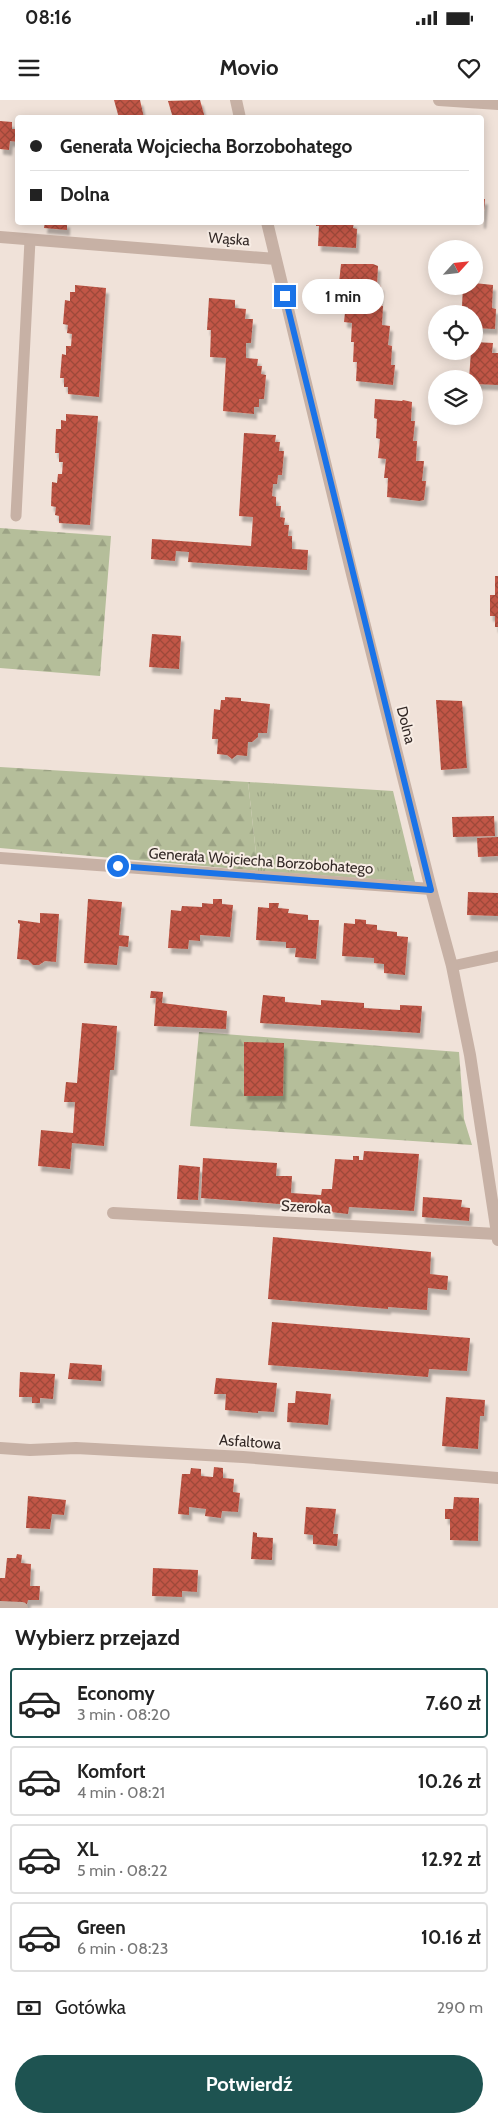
<!DOCTYPE html>
<html lang="pl">
<head>
<meta charset="utf-8">
<style>
  :root { --surface:#fff; --page:#f6f6f6; --text:#222; --muted:#767676; --line:#e0e0e0; --accent:#1e5351 }
  body { margin:0; font-family:Cabin,sans-serif; background:var(--page); color:var(--text); height:100vh; display:flex; flex-direction:column; font-size:19px; white-space:nowrap }
  * { box-sizing:border-box; margin:0 }
  p { font-size:16px; color:var(--muted) }
  .icon { flex:none; width:28px; height:28px; fill:none; stroke:currentColor; stroke-width:2; stroke-linecap:round; stroke-linejoin:round }
  .map { position:relative; height:1508px; overflow:hidden }
  .panel { display:flex; flex-direction:column; background:var(--surface); flex:1 }
  .panel>* { flex:none }
  .guide { position:absolute; left:15px; top:15px; width:469px; height:110px; border-radius:5px; box-shadow:0 2px 12px #0003; display:grid; align-content:center; height:110px; padding:0 15px; background:var(--surface) }
  .needle { width:32px; rotate:63deg }
  .controls { position:absolute; left:428px; top:140px; display:grid; gap:10px }
  .controls a { display:grid; place-items:center; width:55px; height:55px; border-radius:50%; background:var(--surface); box-shadow:0 2px 12px #0003; font-size:25px }
  .end { position:absolute; width:22px; height:22px; margin:-11px; border:6px solid #1a73e8; background:#fff; box-shadow:0 0 0 2px #fff }
  .from { border-radius:50% }
  .bubble { position:absolute; height:35px; border-radius:18px; background:var(--surface); box-shadow:0 2px 12px #0003; font-size:16px; font-weight:800; line-height:35px; text-align:center }
  .guide b { display:flex; align-items:center; gap:18px; height:48px; font-size:19px }
  .guide b+b { border-top:1px solid var(--line) }
  .guide i { width:12px; height:12px; background:var(--text) }
  ul { padding:0; list-style:none }
  li { display:flex; align-items:center; gap:15px; height:70px; margin:0 10px 8px; padding:0 5px; border:2px solid var(--line); border-radius:5px }
  li div { flex:1 }
  li b { display:block; font-size:19px }
  li em { font-style:normal; font-weight:800 }
  li.on { border-color:var(--accent) }
  li>.icon { width:45px; height:45px; stroke-width:1.5 }
  h2 { padding:0 15px; font-size:22px; line-height:60px }
  .pay { display:flex; align-items:center; gap:12px; height:55px; padding:0 15px; font-size:19px }
  .pay p { margin-inline-start:auto }
  .action { display:flex; gap:10px; margin-top:auto; padding:10px 15px }
  .action a { flex:1; height:58px; border-radius:30px; background:var(--accent); color:#fff; font-size:20px; font-weight:800; line-height:58px; text-align:center }
  .status { display:flex; justify-content:space-between; align-items:center; height:35px; padding:0 25px; background:var(--surface); direction:ltr }
  .status svg { height:14px; fill:currentColor }
  header { display:flex; justify-content:space-between; align-items:center; height:65px; padding:0 15px; background:var(--surface); font-size:22px; font-weight:800 }
  .map>svg:first-child { display:block }
</style>
</head>
<body>
<div class="status"><b>08:16</b><svg viewBox="0 0 49 12"><path d="M0 12V9h3v3zM5 12V6h3v6zM10 12V3h3v9zM15 12V0h3v12zM26 1h20v11H26zM47 4h2v5h-2z"/></svg></div>
<header><svg class="icon" aria-label="menu" viewBox="0 0 24 24"><path d="M4 6h16M4 12h16M4 18h16"/></svg>Movio<svg class="icon" aria-label="heart" viewBox="0 0 24 24"><path d="M12 20l-8-8c-3-5 5-10 8-4 3-6 11-1 8 4z"/></svg></header>
<div class="map">
<svg width="498" height="1508" viewBox="0 0 498 1508">
  <defs>
    <pattern id="grass-tufts" width="24" height="20" patternUnits="userSpaceOnUse" patternTransform="scale(1.25)"><rect width="24" height="20" fill="#b5be9a"/><path d="M3 7l-1-3M5 7V3M7 7l1-3M15 17l-1-3M17 17v-4M19 17l1-3" fill="none" stroke="#9ca385"/></pattern>
    <pattern id="forest-firs" width="22" height="20" patternUnits="userSpaceOnUse" patternTransform="scale(1.25)"><rect width="22" height="20" fill="#b5be9a"/><path d="M5 1l3.5 6h-7zM16 11l3.5 6h-7z" fill="#9ca385"/></pattern>
    <pattern id="building-cross-hatch" width="8" height="8" patternUnits="userSpaceOnUse" patternTransform="scale(1.25)"><rect width="8" height="8" fill="#c15746"/><path d="M0 0l8 8M0 8l8-8" fill="none" stroke="#9d483a"/></pattern>
    <filter id="shadow"><feDropShadow dx="3" dy="5.5" stdDeviation="1" flood-color="#0004"/></filter>
  </defs>
  <rect width="100%" height="100%" fill="#f0e2d9"/>
  <!-- grass -->
  <path fill="url(#grass-tufts)" d="M248,682l145,9 22,91 -157,-11z"/>
  <!-- forest -->
  <path fill="url(#forest-firs)" d="M0,428l111,8 -11,140 -100,-8z
    M0,667l248,15 10,89 -258,-23z
    M199,932l260,20 5,67 8,26 -282,-19z"/>
  <!-- building -->
  <path fill="url(#building-cross-hatch)" filter="url(#shadow)" d="M114,0h26l4,18h-25z
    M200,0l5,18h-32l-5,-17z
    M0,21l12,1v7h6v13l-8,-1 -1,9 -9,-1z
    M481,99h4l-2,24h-2z
    M45,122h22v8l-23,-2z
    M316,122h38l-1,6 4,1 -1,19 -38,-2 1,-20h-3z
    M341,164h32l5,2 -1,19 4,1 -2,19 4,1 -1,19 8,1 -2,19 4,1 -1,19h4l-2,20 -37,-4 1,-19h-4l1,-20h-3l1,-19 -8,-1 2,-19h-4l1,-20h-4z
    M474,183l19,2 -1,23 4,1 -1,20 -21,-1v-14h-7l1,-7 -6,-1 1,-20h11z
    M75,185l31,3 -7,109 -31,-3v-7h-4v-9h-4l2,-24 4,1v-9h5l1,-12 -5,-1 1,-8 -5,-1 2,-24 5,1v-9h5z
    M209,198l26,2v8l11,1 -1,10h8l-2,24h-5v15l12,1 -1,7h5l-1,8 5,1 -2,24h-5v8h-5v7l-31,-3 3,-53 -16,-1 1,-27h-4z
    M474,242l19,1 -1,10h6v32l-24,-1v-5h-5l2,-28h3z
    M375,299l27,2 1,-1 9,2 -1,19h4l-2,20h4l-1,20h8l-2,20h4l-2,19 -5,1 -32,-4 1,-19h-4l2,-19 -8,-1 2,-19 -4,-1 1,-19 -3,-1z
    M66,314l32,2 -8,109 -31,-2v-7l-4,-1 1,-8 -5,-1 1,-24 5,1 1,-9h4l1,-12h-4v-9h-4l1,-24h5v-9l5,1z
    M244,333l32,2 -1,7h5l-1,9h5l-2,24h-4l-1,9h-4l-1,12 4,1v9h5l-1,11 5,1 -1,7h5l-1,11h4v13l16,1 -1,20 -119,-8 1,-10 -13,-1 -1,10 -24,-2 1,-20 99,7 2,-29 -14,-1z
    M495,476h3v51h-3v-11h-5v-21h5z
    M152,534l29,2 -2,33 -30,-2z
    M225,597l16,1v3l29,3 -3,29h-9v4l-6,5h-4l-1,14 -10,-1 -5,4 -5,-4 -10,-1 1,-15h-6l2,-30 6,1 1,-10h4z
    M436,600l26,1 5,67 -26,2z
    M494,716l1,20 -42,1 -1,-20z
    M498,737v19l-20,1 -1,-19z
    M468,792l30,1v23l-31,-1z
    M88,799l34,3 -3,33 10,1 -1,11 -9,-1 -2,19 -33,-2z
    M213,799h9v5l11,1 -3,32 -30,-2v6l-11,-1 -1,9 -20,-1 3,-38 10,1 1,-5 20,1v-4l11,1z
    M269,803h10l-1,5 11,1 -1,4 20,2v5h11l-3,39 -21,-2 1,-9h-10v-6l-30,-2 2,-33 11,1z
    M40,813l19,1 -3,48 -11,-1 -6,4h-6l-5,-5 -11,-1 3,-35 -2,-1v-3l22,3z
    M355,819l11,1v4l11,1v5l20,2v4l11,1 -3,38 -21,-2v-9l-10,-1v-5l-32,-2 2,-33 11,1z
    M151,891l12,1 -1,11 65,8 -1,18 -72,-3 2,-28h-6z
    M263,895l22,2v5l36,3v-5l43,3v5l36,2v-5l22,1 -2,27 -160,-10z
    M82,923l35,3 -3,44h-4l-6,76 -32,-3 -2,26 -32,-3 3,-36 32,3 2,-31h-11l2,-20 11,1z
    M244,942l40,1 -1,53h-39z
    M364,1051l55,3 -5,57 -65,-4 -1,7 -17,-2v-4l-130,-10 2,-40 74,5 -1,13h16l-1,17 30,2 1,-6h10l3,-30 18,1v-4h6v4h4z
    M179,1065l21,2 -2,33 -21,-1z
    M423,1097l39,3 -1,7 9,1 -1,13 -47,-4z
    M273,1137l158,15 -1,22 18,2 -1,14 -19,-2 -1,22 -39,-3v2l-120,-10z
    M272,1222l198,16 -3,33 -38,-2 -1,8 -160,-12z
    M70,1263l32,2 -1,16 -33,-2z
    M20,1272l35,2 -2,25 -13,-1v5h-8v-6h-13z
    M216,1278l61,5 -3,29 -16,-1v2l-33,-3 1,-16h-12z
    M296,1291l35,3 -3,31 -41,-3 1,-19h7z
    M446,1297l39,3 -1,16h-4l-2,33 -36,-3z
    M214,1367l9,1v10l11,1 -1,13 7,1 -2,19 -16,-1 -1,7 -16,-2 1,-7 -17,-2v8l-11,-1 4,-40h8l1,-6 10,1v7l12,1z
    M28,1396l38,4 -2,15 -12,-1 -2,15 -24,-1z
    M454,1397l25,1 -1,43 -28,-1v-21h-5v-10h8z
    M306,1407l30,2 -3,25h5l-1,12 -24,-2v-9l-9,-1z
    M253,1432l4,1v4l16,1 -1,22 -21,-1z
    M17,1454l5,1 -1,8 10,1 -1,22h10l-1,14h-11l-1,4 -27,-2v-24h5l2,-20h9z
    M153,1468l45,2 -1,22 -15,-1v6l-30,-1z"/>
  <g fill="none" stroke-linecap="round" stroke-linejoin="round">
    <!-- service -->
    <path stroke="#c7b1a5" stroke-width="11" d="M16,416l14,-276
      M452,866l46,-10"/>
    <!-- minor -->
    <path stroke="#c7b1a5" stroke-width="12" d="M236,0l4,18
      M439,0l59,4
      M267,122l85,352 79,315 21,77 18,89 28,185
      M0,137l276,22
      M0,758l431,31
      M113,1113l384,21
      M0,1348l30,2 46,-2 167,9 255,21
      M0,1507l22,1"/>
  </g>
  <g fill="none" stroke-linecap="round" stroke-linejoin="round">
    <!-- route -->
    <path stroke="#1a73e8" stroke-width="6" d="M118,766l313,24 -146,-594"/>
  </g>
  <g text-anchor="middle" dominant-baseline="central" stroke-width="4" stroke-linejoin="round" paint-order="stroke">
    <!-- street labels -->
    <g font-size="15" fill="#332926" stroke="#f8ede5">
      <text transform="translate(229 139) rotate(4)">Wąska</text>
      <text transform="translate(406 625) rotate(76)">Dolna</text>
      <text transform="translate(261 761) rotate(4)">Generała Wojciecha Borzobohatego</text>
      <text transform="translate(306 1107) rotate(3)">Szeroka</text>
      <text transform="translate(250 1342) rotate(4)">Asfaltowa</text>
    </g>
  </g>
</svg>
<div class="controls">
<a><svg class="needle" viewBox="-14 -14 28 28"><path d="M0-13l5 13h-10z" fill="#e53935"/><path d="M0 13l5-13h-10z" fill="#767676"/></svg></a>
<a><svg class="icon" aria-label="locate" viewBox="0 0 24 24"><circle cx="12" cy="12" r="6"/><path d="M12 2v4M12 18v4M2 12h4M18 12h4"/></svg></a>
<a><svg class="icon" aria-label="layers" viewBox="0 0 24 24"><path d="M12 4l9 5-9 5-9-5zM3 14l9 5 9-5"/></svg></a>
</div>
<i class="end from" style="left:118px;top:766px"></i>
<i class="end" style="left:285px;top:196px"></i>
<div class="bubble" style="left:302px;top:179px;width:82px">1 min</div>
<div class="guide">
<b><i class="from"></i>Generała Wojciecha Borzobohatego</b>
<b><i></i>Dolna</b>
</div>
</div>
<section class="panel">
<h2>Wybierz przejazd</h2>
<ul>
<li class="on"><svg class="icon" aria-label="car" viewBox="0 0 24 24"><path d="M5 17H2v-5l4-1 3-4h7l3 4 3 1v5h-3M9 17h6M6 11h13"/><circle cx="7" cy="17" r="2"/><circle cx="17" cy="17" r="2"/></svg><div><b>Economy</b><p>3 min · 08:20</p></div><em>7.60 zł</em></li>
<li><svg class="icon" aria-label="car" viewBox="0 0 24 24"><path d="M5 17H2v-5l4-1 3-4h7l3 4 3 1v5h-3M9 17h6M6 11h13"/><circle cx="7" cy="17" r="2"/><circle cx="17" cy="17" r="2"/></svg><div><b>Komfort</b><p>4 min · 08:21</p></div><em>10.26 zł</em></li>
<li><svg class="icon" aria-label="car" viewBox="0 0 24 24"><path d="M5 17H2v-5l4-1 3-4h7l3 4 3 1v5h-3M9 17h6M6 11h13"/><circle cx="7" cy="17" r="2"/><circle cx="17" cy="17" r="2"/></svg><div><b>XL</b><p>5 min · 08:22</p></div><em>12.92 zł</em></li>
<li><svg class="icon" aria-label="car" viewBox="0 0 24 24"><path d="M5 17H2v-5l4-1 3-4h7l3 4 3 1v5h-3M9 17h6M6 11h13"/><circle cx="7" cy="17" r="2"/><circle cx="17" cy="17" r="2"/></svg><div><b>Green</b><p>6 min · 08:23</p></div><em>10.16 zł</em></li>
</ul>
<div class="pay"><svg class="icon" aria-label="cash" viewBox="0 0 24 24"><path d="M3 7h18v10H3z"/><circle cx="12" cy="12" r="2"/></svg>Gotówka<p>290 m</p></div>
<div class="action"><a>Potwierdź</a></div>
</section>
</body>
</html>
